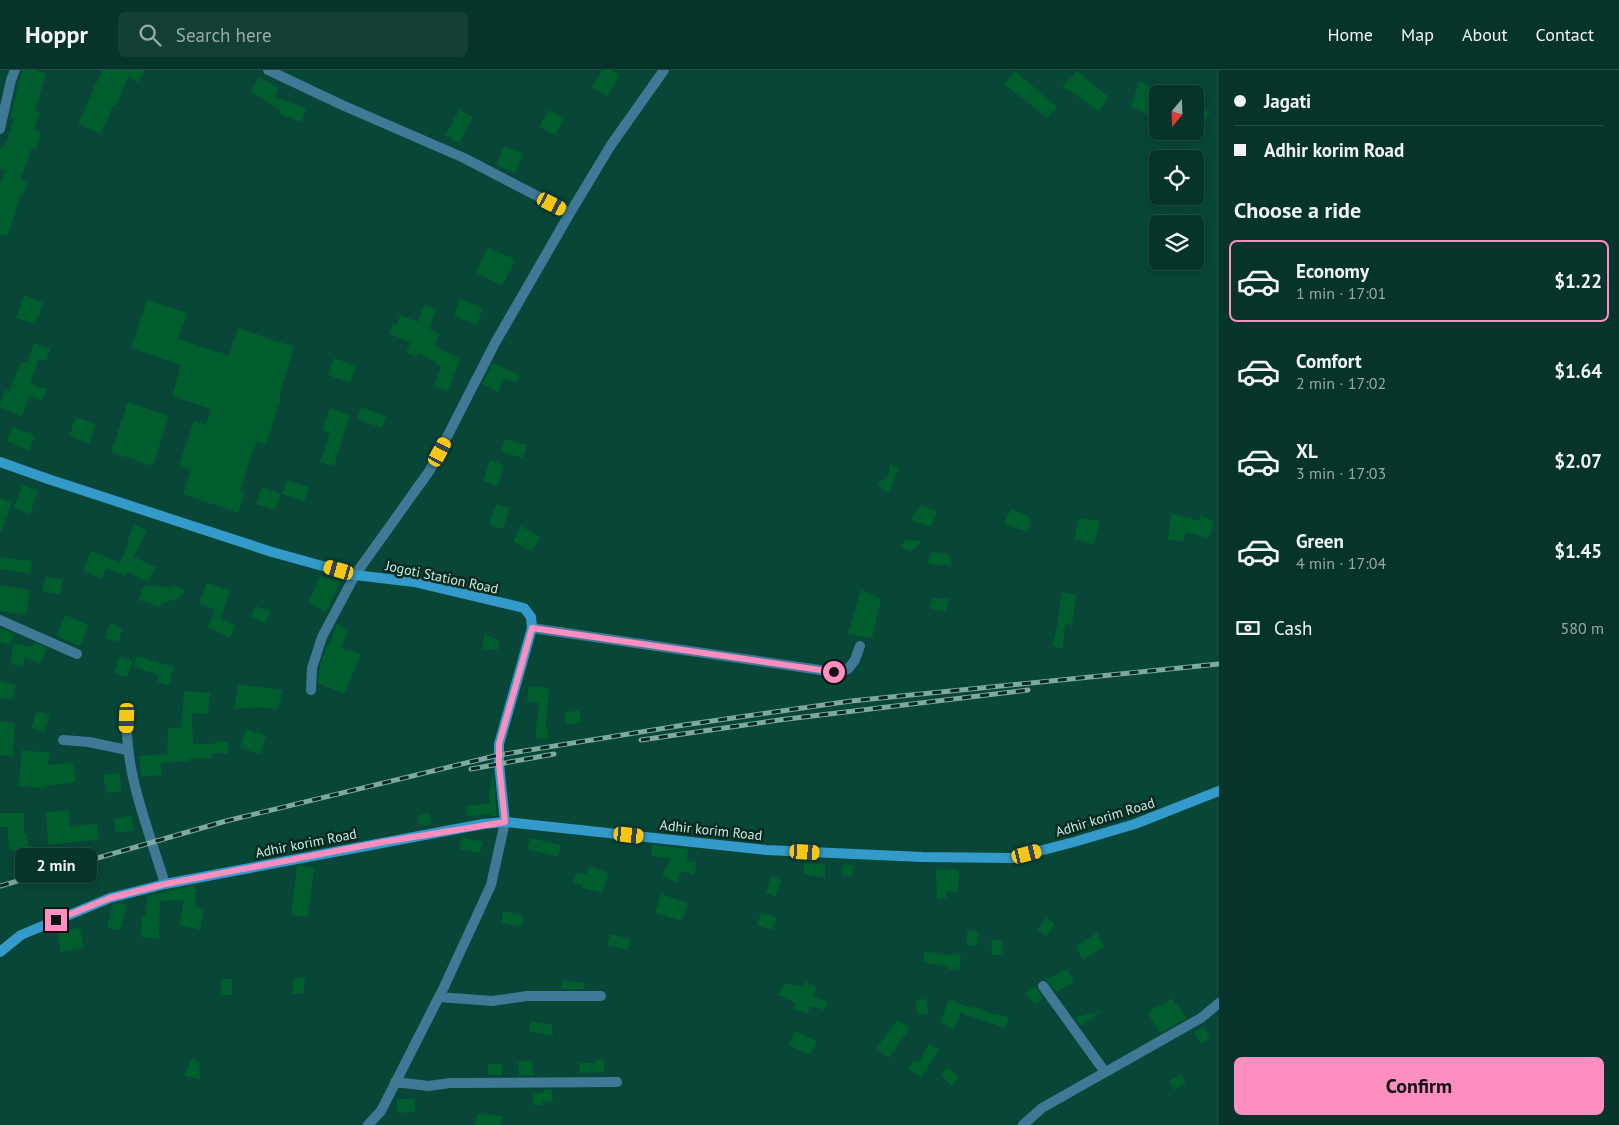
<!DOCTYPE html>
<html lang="en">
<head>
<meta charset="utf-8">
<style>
  :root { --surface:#06342a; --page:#143f36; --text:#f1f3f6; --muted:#98aaa8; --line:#274f47; --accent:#fd8ec0 }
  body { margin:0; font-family:"PT Sans",sans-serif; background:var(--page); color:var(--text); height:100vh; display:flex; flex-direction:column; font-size:19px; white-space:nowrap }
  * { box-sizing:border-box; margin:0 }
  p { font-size:16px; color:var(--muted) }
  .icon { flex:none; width:28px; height:28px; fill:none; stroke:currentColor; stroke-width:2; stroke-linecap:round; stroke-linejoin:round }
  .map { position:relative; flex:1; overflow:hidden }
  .sheet { display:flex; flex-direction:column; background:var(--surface); width:400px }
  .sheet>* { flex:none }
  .hud { display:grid; align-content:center; height:110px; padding:0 15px; background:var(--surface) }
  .needle { width:32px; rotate:199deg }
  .fabs { position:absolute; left:1149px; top:15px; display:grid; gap:10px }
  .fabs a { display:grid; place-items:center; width:55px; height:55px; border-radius:8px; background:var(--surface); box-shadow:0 2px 8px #0003,0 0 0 1px var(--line); font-size:25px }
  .end { position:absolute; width:22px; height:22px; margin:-11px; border:6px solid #fd8ec0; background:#111; box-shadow:0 0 0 2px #111 }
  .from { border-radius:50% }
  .bubble { position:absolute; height:35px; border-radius:8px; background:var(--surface); box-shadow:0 2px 8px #0003,0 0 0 1px var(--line); font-size:16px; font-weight:700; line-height:35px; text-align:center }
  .car { position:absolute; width:15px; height:30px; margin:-15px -8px; border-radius:6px; box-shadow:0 0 4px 1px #0007; background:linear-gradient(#f5c518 24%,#345 0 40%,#f5c518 0 76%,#345 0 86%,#f5c518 0) }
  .hud b { display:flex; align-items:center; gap:18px; height:48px; font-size:19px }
  .hud b+b { border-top:1px solid var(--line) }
  .hud i { width:12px; height:12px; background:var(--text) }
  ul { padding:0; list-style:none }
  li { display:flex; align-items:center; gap:15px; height:82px; margin:0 10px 8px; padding:0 5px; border:2px solid transparent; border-radius:8px }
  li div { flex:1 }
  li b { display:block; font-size:19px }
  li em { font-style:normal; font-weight:700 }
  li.current { border-color:var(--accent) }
  li>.icon { width:45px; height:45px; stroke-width:1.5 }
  h2 { padding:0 15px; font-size:22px; line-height:60px }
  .pay { display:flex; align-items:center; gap:12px; height:55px; padding:0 15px; font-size:19px }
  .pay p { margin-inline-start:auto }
  .button { display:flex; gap:10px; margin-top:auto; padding:10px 15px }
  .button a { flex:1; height:58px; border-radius:8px; background:var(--accent); color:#111; font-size:20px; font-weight:700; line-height:58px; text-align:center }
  header { display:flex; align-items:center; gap:30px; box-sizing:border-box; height:70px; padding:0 25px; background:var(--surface); border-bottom:1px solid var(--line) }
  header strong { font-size:24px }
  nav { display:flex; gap:28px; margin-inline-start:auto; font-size:18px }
  .search { width:350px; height:45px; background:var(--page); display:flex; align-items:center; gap:12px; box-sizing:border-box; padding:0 18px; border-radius:8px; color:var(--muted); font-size:19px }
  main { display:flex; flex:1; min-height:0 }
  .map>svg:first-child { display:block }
</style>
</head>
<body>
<header>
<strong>Hoppr</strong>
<div class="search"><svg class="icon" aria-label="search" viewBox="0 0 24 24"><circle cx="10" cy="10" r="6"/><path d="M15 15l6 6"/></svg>Search here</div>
<nav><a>Home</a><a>Map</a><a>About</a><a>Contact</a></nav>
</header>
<main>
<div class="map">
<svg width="1219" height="1055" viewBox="0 0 1219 1055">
  <rect width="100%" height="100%" fill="#084638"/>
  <!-- building -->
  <path fill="#005d2e" d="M22,0h13l11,4 -11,36 5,2 -6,17 7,3 -5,17 -4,-1 -11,31 7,2 -5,14h-2l-13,41 -8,-2v-48l5,-16 -5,-1v-18l2,-6 3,1 9,-28 -4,-1z
    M102,0h42l-5,12 -11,-5 -13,30 -2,-1 -12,28 -23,-10z
    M602,0h9l8,4 -11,22 -16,-8z
    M1015,1l42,36 -10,11 -43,-34z
    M1077,1l32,26 -10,14 -37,-25z
    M259,7l20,11 -4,9 31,11 -4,14 -23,-8 1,-4 -29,-18z
    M1139,11l17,8 -7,26 -18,-8z
    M1195,35l15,7 -8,16 -7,-2z
    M459,40l14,7 -14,26 -14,-8z
    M548,40l16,8 -9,17 -16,-8z
    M504,76l19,7 -8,20 -19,-8z
    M488,177l27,13 -13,26 -26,-13z
    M24,225l19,7 -8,22 -19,-6z
    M460,229l23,9 -6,17 -23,-9z
    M147,230l40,13 -9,26 48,16h3l9,-27 56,19 -15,49 2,1 -15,47 -10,-3 -16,51 5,1 -7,20 -55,-19 8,-24 -12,-4 15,-45 12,4 5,-16 -39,-13 9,-31 -50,-17z
    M424,235l12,4 -7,20 11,5 -5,11 6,2 -2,2 21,9 -12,33 -14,-5 7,-19 -6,-3 1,-2 -18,-9 -2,4 -10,-5 5,-10 -22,-8 4,-11 4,2 3,-10 18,7z
    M34,273l16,6 -4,12 -7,-2 -9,25 17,5 -4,11 -13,-4 -8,20 -22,-8v-3l5,-15 4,2 12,-31 6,2z
    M334,288l22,8 -6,17 -22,-8z
    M493,293l27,12 -4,8 -12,-5 -6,14 -16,-8z
    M128,332l41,14 -16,50 -42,-14z
    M361,337l25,9 -4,12 -25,-9z
    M330,338l20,7 -16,51 -14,-4 10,-29 -8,-3z
    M76,347l20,7 -7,20 -20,-8z
    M13,357l22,9 -6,15 -22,-10z
    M505,369l22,6 -4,13 -22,-6z
    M490,390l14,5 -6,21 -15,-5z
    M890,394l6,3 2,-2 -1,2 2,1 -10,23 -3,1 -9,-7 11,-10z
    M287,410l22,7 -5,15 -22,-8z
    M22,415l16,6 -8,23 -16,-6z
    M262,417l19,6 -6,17 -19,-6z
    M0,428l12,4 -11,30 -1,-1z
    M496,434l14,4 -7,21 -14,-4z
    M921,435l16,6 -6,16 -21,-7z
    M1011,439l20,8 -3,15 -24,-8z
    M1171,443l29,8v-6l14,6 -5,17 -23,-6 -2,9 -16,-1z
    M1079,448l21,3 -6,24 -20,-6z
    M135,455l12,5 -13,27 22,10 -8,15 -21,-10 -1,4 -20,-8 -4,11 -19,-8 8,-20 29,12 9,-23 -2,-1z
    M521,456l19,11 -8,15 -19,-11z
    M905,470l17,1 -10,10 -12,-3z
    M931,482l18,2 3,12 -24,-2z
    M0,487l32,4 -2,13 -30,-5z
    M46,506l17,4 -3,15 -18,-4z
    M320,506l20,6 -14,30 -18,-9z
    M206,513l24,7 -9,28 14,7 -5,13 -22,-10 7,-19 -16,-5z
    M0,515l30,5 -4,25 -26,-4z
    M144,515l29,3 1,-3 12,6 -8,8 -16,4 -2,4 -21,-7z
    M861,520l20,9 -9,39 -24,-4z
    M1062,522l14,3 -4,30 -7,-1 -2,25 -11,-3 6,-23h-1z
    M933,528l16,1 -4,13 -16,-4z
    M255,536l15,5 -4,12 -15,-5z
    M65,545l24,10 -9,21 -24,-10z
    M110,553l13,5 -5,14 -13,-4z
    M337,553l11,8 -7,17 20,6 -17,40 -26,-11 1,-14 8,-25 2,1z
    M0,558l14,6 -3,11 -11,-3z
    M484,564l15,6 -1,10 -15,-1z
    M34,572l13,6 -7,16 -15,-7 -2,10 -13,-3 4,-21 18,4z
    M137,586l37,11 -5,19 -12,-4 2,-7 -26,-8z
    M119,587l14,4 -6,16 -13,-4z
    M0,611l16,4 -4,15 -12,-3z
    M238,614l45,6 -5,20 -14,-3 -30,2z
    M529,616l21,2 -5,41h3v10l-13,-1 4,-35 -12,-1z
    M184,621l26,2 -2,21 -16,-1 1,31h22v-3l13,1v12l-15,-1 -1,5h-23v3l-28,2 1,12 -21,2 -2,-21 28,-2 1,-26h13z
    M579,640l2,12 -14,3 -3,-12z
    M37,641l13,4 -6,17 -13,-4z
    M0,651l15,2 -2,33 -13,-1z
    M246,659l20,6 -6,19 -20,-6z
    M22,680l28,3 -2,12 25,-3 3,20 -30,4v2l-28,-2z
    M493,701l4,45h-6v-2l-24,2 -1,-10 24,-3 -1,-7z
    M119,703l3,18 -15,2 -4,-18z
    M69,740l1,17 27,-4 2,16 -51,6 -2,-33z
    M0,743h24v21h3l2,15 -19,2 -3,-24h-7z
    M429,743l3,11 -12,2 -3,-11z
    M131,745l3,15 -18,3 -3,-14z
    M462,767l21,5 -3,11 -21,-4z
    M530,768l31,7 -3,12 -31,-8z
    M652,775l36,4 -1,12 10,2 -3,12 -12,-4 -5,12 -15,-8 9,-17 -20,-2z
    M804,793l21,1v14l-22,-4z
    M843,794l11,2 -2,11 -10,-2z
    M300,795l14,3 -6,49 -17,-2 6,-49z
    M589,796l20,7 -7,20 -20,-5 1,-3 -10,-2 3,-11 10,2z
    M953,799l6,2 -1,21 -12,-1v7l-9,2 -1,-30z
    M771,806l10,4 -5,17 -10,-4z
    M195,815v22l9,2 -4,21 -21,-5 5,-25 -24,1 -1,38 -18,-2 1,-21h4l1,-20z
    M661,824l27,9 -6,18 -27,-8z
    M120,833l7,1 -7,27 -13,-3 6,-24z
    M503,841l21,5 -3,11 -20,-4z
    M761,842l16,6 -5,12 -15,-5z
    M1046,847l9,7 -9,12 -9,-6z
    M80,858l4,20 -23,4 -4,-20z
    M967,860l11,1 -1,15 -11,-1z
    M1097,863l7,14 -21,13 -7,-14z
    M610,864l20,5 -2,11 -21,-5z
    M991,870h11l1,15h-11z
    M925,881l25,5v-2l11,1 -2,16 -11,-2v-2l-25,-5z
    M1067,899l7,13 -18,10 -10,-12z
    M294,908h11l-1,16h-12z
    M221,909h11v16h-12z
    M562,910l23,3 -1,6h-22z
    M805,911l11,6 -3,10 16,5 -4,8 -14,-4 -4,8 -13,-5 1,-6 -17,-8 7,-11 19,2z
    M1034,916l2,1 7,11 -8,7 -10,-12z
    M1172,928l15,20 -27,15 -12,-20 11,-9 2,2z
    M927,929l1,15 -11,1 -1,-15z
    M949,929l22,9 1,-3 22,10 1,-2 14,5 -4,10 -44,-15 -7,16 -14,-6z
    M1102,941l-21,15 -6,-9z
    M897,950l13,8 -21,30 -13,-9z
    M531,951l21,4 1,11 -24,-5z
    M1203,957l7,11 -9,6 -7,-12z
    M795,961l22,10 -7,14 -22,-10z
    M929,974v3l1,-3 9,5 -18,28 -13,-8 6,-9 5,2z
    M192,988l7,4 1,17 -16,-3z
    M532,990l2,15 -15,1 -1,-14z
    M595,990h9v12l-24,1 -1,-10h16z
    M488,994h14v11h-14z
    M948,997l11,10 -7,9 -11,-11z
    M1181,1004l5,9 -12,7 -5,-9z
    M552,1019l1,12 -11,1v3h-9l-1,-12h11v-3z
    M397,1029h17l1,13 -18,1z
    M477,1044l25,2 -1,9h-26z"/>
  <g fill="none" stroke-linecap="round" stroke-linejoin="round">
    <!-- street -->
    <path stroke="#3f7996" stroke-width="10" d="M268,0l74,35 122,53 106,55
      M0,59l11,-49 4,-10
      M0,550l77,34
      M532,558l302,44 14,-3 7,-9 5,-14
      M311,620l1,-22 10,-31 33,-62 75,-105 65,-127 75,-130 41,-68 53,-75
      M127,648c-2,58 22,112 38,166
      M63,670l26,2 38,8
      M1043,916l62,86
      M439,927l53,4 35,-5h74
      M395,1012l34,4 21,-3 167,-1
      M368,1055l13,-14 63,-124 47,-102 14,-63
      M1023,1055l19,-17 159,-90 18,-15"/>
    <!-- secondary -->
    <path stroke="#339ac9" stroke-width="10" d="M0,392l48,17 224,73 83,23 59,7 110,26 7,9 1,11 -33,116v20l6,58
      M0,882l21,-17 89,-37 55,-14 318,-60 22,-2 261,28 156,7 90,1 62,-16 61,-18 84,-33"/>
    <defs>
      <path id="rail" d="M641,670l138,-20 249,-30
        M471,699l83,-15
        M0,816l226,-65 273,-66 185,-30 167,-24 368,-37"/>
    </defs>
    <!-- rail casing -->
    <use href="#rail" stroke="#7daa9e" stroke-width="5"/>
    <!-- rail -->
    <use href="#rail" stroke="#092921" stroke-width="3" stroke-dasharray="9" stroke-linecap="butt"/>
  </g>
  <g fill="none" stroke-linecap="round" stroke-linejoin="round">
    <!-- route -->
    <path stroke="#fd8ec0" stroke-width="6" d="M56,850l54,-22 55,-14 218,-42 122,-20 -6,-58v-20l33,-116 302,44"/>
  </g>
  <g text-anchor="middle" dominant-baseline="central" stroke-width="5" stroke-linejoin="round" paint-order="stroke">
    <!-- street labels -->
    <g font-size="14" fill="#c8ebdf" stroke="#092921">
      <text transform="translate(442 507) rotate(12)">Jogoti Station Road</text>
      <text transform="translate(1105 747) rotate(-17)">Adhir korim Road</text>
      <text transform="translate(711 760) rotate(6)">Adhir korim Road</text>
      <text transform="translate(306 773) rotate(-11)">Adhir korim Road</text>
    </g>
  </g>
</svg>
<div class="fabs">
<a><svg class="needle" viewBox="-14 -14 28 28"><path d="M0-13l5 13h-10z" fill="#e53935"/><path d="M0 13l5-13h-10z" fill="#98aaa8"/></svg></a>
<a><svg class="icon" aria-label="locate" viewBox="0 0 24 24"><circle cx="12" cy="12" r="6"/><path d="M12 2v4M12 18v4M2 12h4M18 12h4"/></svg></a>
<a><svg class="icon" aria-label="layers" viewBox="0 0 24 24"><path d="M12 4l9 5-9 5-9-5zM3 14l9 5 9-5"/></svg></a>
</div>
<i class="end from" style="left:834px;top:602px"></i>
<i class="end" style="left:56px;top:850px"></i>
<div class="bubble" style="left:15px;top:778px;width:82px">2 min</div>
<i class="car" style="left:552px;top:134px;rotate:117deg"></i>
<i class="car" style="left:440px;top:382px;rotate:28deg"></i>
<i class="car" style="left:339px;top:500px;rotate:286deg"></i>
<i class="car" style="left:127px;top:648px;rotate:182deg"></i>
<i class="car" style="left:629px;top:765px;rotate:96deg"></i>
<i class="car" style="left:805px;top:782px;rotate:93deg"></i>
<i class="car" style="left:1027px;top:784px;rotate:76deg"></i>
</div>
<section class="sheet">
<div class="hud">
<b><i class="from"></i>Jagati</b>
<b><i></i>Adhir korim Road</b>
</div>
<h2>Choose a ride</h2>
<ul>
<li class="current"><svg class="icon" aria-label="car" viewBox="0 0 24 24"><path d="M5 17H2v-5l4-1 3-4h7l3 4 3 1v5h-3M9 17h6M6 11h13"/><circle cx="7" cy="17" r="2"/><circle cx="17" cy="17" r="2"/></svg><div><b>Economy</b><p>1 min · 17:01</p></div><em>$1.22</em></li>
<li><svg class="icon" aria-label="car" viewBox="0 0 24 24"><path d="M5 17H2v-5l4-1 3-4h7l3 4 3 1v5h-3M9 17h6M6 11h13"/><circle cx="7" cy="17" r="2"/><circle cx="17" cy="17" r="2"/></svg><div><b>Comfort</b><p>2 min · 17:02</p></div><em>$1.64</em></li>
<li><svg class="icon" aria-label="car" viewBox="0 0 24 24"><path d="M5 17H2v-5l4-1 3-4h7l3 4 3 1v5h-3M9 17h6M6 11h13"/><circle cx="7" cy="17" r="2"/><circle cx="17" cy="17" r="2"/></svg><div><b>XL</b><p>3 min · 17:03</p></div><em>$2.07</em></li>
<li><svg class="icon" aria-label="car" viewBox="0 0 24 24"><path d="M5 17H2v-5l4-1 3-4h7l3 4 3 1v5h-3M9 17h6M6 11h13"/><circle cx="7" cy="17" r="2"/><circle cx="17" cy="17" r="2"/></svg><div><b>Green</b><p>4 min · 17:04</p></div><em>$1.45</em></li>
</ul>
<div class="pay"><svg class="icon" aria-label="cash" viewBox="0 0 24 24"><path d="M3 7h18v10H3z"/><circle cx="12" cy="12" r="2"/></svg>Cash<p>580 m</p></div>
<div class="button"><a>Confirm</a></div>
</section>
</main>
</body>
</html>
